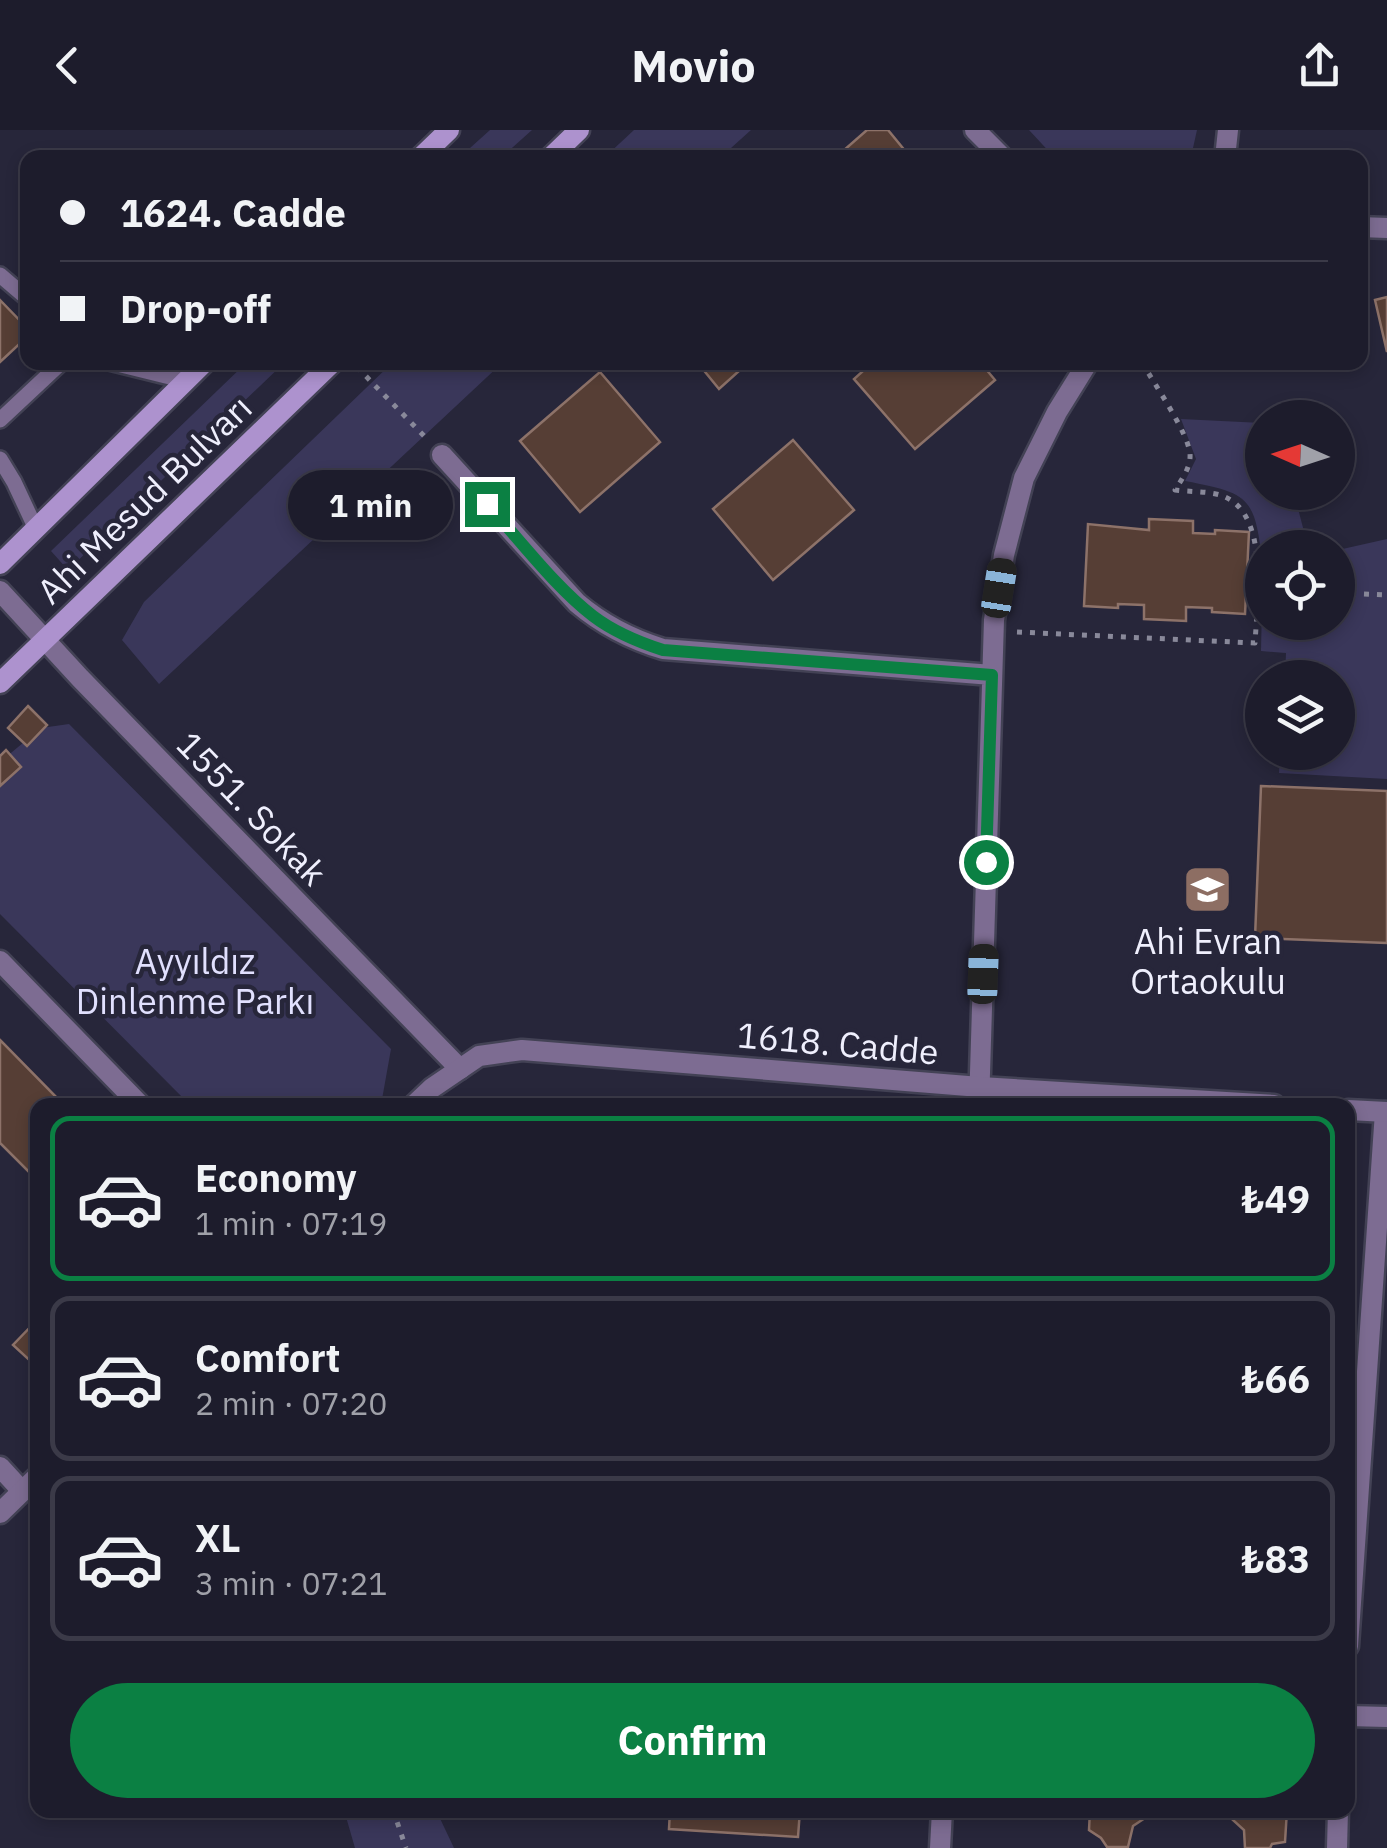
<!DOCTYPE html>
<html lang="en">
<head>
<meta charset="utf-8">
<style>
  :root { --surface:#1d1c2c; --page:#252534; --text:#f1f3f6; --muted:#a0a1a9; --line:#3b3a48; --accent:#0b8043 }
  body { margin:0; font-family:"IBM Plex Sans",sans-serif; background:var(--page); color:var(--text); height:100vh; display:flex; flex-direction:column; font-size:38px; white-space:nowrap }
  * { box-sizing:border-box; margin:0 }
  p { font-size:32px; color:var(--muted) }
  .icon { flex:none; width:55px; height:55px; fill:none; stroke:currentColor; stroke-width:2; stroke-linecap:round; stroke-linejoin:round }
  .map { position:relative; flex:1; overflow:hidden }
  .details { position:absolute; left:30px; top:968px; width:1325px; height:720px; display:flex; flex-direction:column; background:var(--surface); border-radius:20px; box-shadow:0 5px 15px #0003,0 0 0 2px var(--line) }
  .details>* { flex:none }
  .top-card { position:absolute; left:20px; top:20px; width:1348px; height:220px; border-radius:20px; box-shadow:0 5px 15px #0003,0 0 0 2px var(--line); display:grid; align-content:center; height:220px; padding:0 40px; background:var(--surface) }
  .needle { width:65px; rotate:273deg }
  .controls { position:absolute; left:1245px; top:270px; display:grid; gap:20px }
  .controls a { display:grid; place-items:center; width:110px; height:110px; border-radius:50%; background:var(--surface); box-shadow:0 5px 15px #0003,0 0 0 2px var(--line); font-size:50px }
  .end { position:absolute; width:45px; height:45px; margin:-22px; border:12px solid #0b8043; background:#fff; box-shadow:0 0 0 5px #fff }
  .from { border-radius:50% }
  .bubble { position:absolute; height:70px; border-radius:35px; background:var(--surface); box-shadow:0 5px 15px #0003,0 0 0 2px var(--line); font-size:32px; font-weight:700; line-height:70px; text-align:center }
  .car { position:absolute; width:30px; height:60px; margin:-30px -15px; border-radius:12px; box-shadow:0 0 8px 2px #0007; background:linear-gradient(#222 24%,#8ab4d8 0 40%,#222 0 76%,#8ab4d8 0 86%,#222 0) }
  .top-card b { display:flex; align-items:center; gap:35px; height:95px; font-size:38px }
  .top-card b+b { border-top:2px solid var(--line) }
  .top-card i { width:25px; height:25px; background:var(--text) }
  ul { padding:18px 0 0; list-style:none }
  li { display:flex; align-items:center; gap:30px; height:165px; margin:0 20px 15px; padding:0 20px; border:5px solid var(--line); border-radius:20px }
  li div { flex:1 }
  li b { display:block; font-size:38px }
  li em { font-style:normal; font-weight:700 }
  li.current { border-color:var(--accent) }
  li>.icon { width:90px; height:90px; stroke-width:1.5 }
  .button { display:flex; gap:20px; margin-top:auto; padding:20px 40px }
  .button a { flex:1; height:115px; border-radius:60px; background:var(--accent); color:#fff; font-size:40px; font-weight:700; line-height:115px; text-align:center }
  header { display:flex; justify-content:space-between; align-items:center; height:130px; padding:0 40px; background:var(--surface); font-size:45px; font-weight:700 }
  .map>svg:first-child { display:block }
</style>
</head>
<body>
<header><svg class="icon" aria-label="back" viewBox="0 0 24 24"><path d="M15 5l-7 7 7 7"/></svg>Movio<svg class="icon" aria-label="share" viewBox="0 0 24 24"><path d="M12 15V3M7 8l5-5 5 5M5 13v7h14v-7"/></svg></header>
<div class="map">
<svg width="1387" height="1718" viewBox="0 0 1387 1718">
  <rect width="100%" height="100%" fill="#27263a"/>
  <!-- green -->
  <path fill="#3a375a" d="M490,0h42l-30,27h-42z
    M634,0h117l-30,27h-116z
    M1029,0h168l-6,27 -136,1z
    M393,232l109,1 -343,321 -37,-44 22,-38z
    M246,233h38l-216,207 -17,-19z
    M1181,289l81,4v69l32,1 14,54 -46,1v13c-7,-65 -14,-68 -77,-80l11,-22z
    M1387,409v240l-108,-6 1,-20 58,-1v-74l-53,-1 1,-24 -25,-2 1,-47v18h76v-72z
    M69,594l322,325 -10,56h-191l-190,-191v-152l41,-34z
    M344,1680h92l18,38h-99z"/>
  <!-- building -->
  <path fill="#563e35" stroke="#8d7269" stroke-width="2.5" d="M867,0h21l23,28h-76z
    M1387,167v55l-12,-52z
    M0,170l28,29v7l-28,26z
    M697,232h52l-30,27z
    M873,232h107l15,18 -80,69 -61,-70z
    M600,242l60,70 -80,70 -60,-71z
    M793,310l61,70 -81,70 -60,-71z
    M1149,389l44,2v12l22,1v-4l34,2 -4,82 -33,-2v-4l-26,-1v14l-42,-2v-14l-26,-1v4l-34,-2 4,-82 61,6z
    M28,576l19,19 -20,21 -19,-18z
    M6,620l15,17 -21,19v-30z
    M1261,656l126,5v152l-132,-5z
    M0,910l64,65h-26v76l-38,-38z
    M38,1189v49l-25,-23z
    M670,1680h130l-2,27 -129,-8z
    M1090,1680h67l-24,16 -5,21h-21l-6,-9 -12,-8z
    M1222,1680h65l-2,32 -13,2 -2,4h-25l-1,-18z"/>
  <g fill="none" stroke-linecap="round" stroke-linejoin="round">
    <defs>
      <path id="service" d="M0,145l28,24
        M109,232l77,19
        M0,290l62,-58
        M0,329l14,23 22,47"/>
      <path id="minor" d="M975,0l28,28
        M1225,28l3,-28
        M1360,97l27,1
        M442,325l135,148c26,22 53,36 86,46l329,26
        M0,461l80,87 380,391
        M0,831l140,144
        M979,975l15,-485 10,-65 20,-77 33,-66 31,-50
        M0,1337l22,24
        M1348,1516l37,-534
        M1348,1586l39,1
        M940,1718l2,-38
        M1337,1718l1,-38"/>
      <path id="tertiary" d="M414,975l18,-17 47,-32 43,-6 458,37 294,18
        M1348,980l39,2
        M0,1383l38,-37"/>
      <path id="secondary" d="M420,28l29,-28
        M550,28l29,-28
        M0,434l205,-202
        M0,553l333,-321"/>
    </defs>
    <!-- service casing -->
    <use href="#service" stroke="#434255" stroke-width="20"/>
    <!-- minor casing -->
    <use href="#minor" stroke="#434255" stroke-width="25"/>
    <!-- tertiary casing -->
    <use href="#tertiary" stroke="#434255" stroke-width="25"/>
    <!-- secondary casing -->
    <use href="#secondary" stroke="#434255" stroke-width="25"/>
    <!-- path -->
    <path stroke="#89899a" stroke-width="5" stroke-dasharray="5 8" stroke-linecap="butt" d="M357,237l69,71
      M1338,463l49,2
      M1017,502l238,11c2,-39 15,-129 -32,-147 -13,-5 -33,-4 -48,-6 7,-11 16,-23 15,-36 -2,-22 -36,-70 -48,-92
      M393,1680l13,38"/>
    <!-- service -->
    <use href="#service" stroke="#7d6c92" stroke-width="15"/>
    <!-- minor -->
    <use href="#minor" stroke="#7d6c92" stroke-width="20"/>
    <!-- tertiary -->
    <use href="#tertiary" stroke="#7d6c92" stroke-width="20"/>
    <!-- secondary -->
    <use href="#secondary" stroke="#ad92ce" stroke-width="20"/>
  </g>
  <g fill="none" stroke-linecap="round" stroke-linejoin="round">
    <!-- route -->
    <path stroke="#0b8043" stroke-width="12" d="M487,374c32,35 69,84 106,112 21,16 45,26 70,34l329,25 -6,187"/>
  </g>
  <!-- icons -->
  <defs>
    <symbol id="school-square" viewBox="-11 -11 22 22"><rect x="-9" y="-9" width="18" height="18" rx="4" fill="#8d6e63" stroke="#27263a"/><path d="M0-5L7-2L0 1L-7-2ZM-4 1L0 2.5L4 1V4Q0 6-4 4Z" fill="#fff"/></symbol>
  </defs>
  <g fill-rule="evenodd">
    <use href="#school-square" x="1180" y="732" width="55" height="55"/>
  </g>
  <g text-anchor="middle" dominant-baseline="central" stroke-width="9" stroke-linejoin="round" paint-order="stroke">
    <!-- street labels -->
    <g font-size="35" fill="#efeffd" stroke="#27263a">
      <text transform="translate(144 369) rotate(-44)">Ahi Mesud Bulvarı</text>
      <text transform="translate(252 678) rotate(46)">1551. Sokak</text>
      <text transform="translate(838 913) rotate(5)">1618. Cadde</text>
    </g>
    <!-- poi labels -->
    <g font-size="35" fill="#efeffd" stroke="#27263a">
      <text x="1208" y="811">Ahi Evran<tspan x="1208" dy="40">Ortaokulu</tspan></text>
    </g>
    <!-- park labels -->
    <g font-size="35" fill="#e1e0fe" stroke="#27263a">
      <text x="195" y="831">Ayyıldız<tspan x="195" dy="40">Dinlenme Parkı</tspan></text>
    </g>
  </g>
</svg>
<div class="controls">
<a><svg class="needle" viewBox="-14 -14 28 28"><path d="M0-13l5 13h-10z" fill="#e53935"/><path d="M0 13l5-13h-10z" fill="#a0a1a9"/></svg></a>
<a><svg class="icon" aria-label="locate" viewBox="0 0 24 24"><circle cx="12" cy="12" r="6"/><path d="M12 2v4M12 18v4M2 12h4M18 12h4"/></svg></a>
<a><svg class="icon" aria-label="layers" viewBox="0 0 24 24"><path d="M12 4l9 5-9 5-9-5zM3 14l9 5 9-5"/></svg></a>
</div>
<i class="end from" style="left:986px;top:732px"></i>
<i class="end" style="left:487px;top:374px"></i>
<div class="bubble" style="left:288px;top:340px;width:165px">1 min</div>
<i class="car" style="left:999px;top:458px;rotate:9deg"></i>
<i class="car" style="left:983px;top:844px;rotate:2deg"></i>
<div class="top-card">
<b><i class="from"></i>1624. Cadde</b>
<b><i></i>Drop-off</b>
</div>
<section class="details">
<ul>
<li class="current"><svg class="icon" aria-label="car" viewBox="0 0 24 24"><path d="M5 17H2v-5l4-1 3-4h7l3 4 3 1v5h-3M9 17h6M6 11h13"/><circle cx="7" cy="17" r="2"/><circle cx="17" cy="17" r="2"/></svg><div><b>Economy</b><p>1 min · 07:19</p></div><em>₺49</em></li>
<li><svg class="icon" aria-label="car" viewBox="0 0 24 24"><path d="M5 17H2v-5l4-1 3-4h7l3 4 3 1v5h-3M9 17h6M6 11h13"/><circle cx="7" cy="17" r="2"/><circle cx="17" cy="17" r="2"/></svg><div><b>Comfort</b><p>2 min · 07:20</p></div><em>₺66</em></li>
<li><svg class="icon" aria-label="car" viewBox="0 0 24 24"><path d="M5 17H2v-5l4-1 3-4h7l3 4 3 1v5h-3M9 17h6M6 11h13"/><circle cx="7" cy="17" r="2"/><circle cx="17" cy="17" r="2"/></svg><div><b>XL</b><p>3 min · 07:21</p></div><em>₺83</em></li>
</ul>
<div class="button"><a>Confirm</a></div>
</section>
</div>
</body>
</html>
